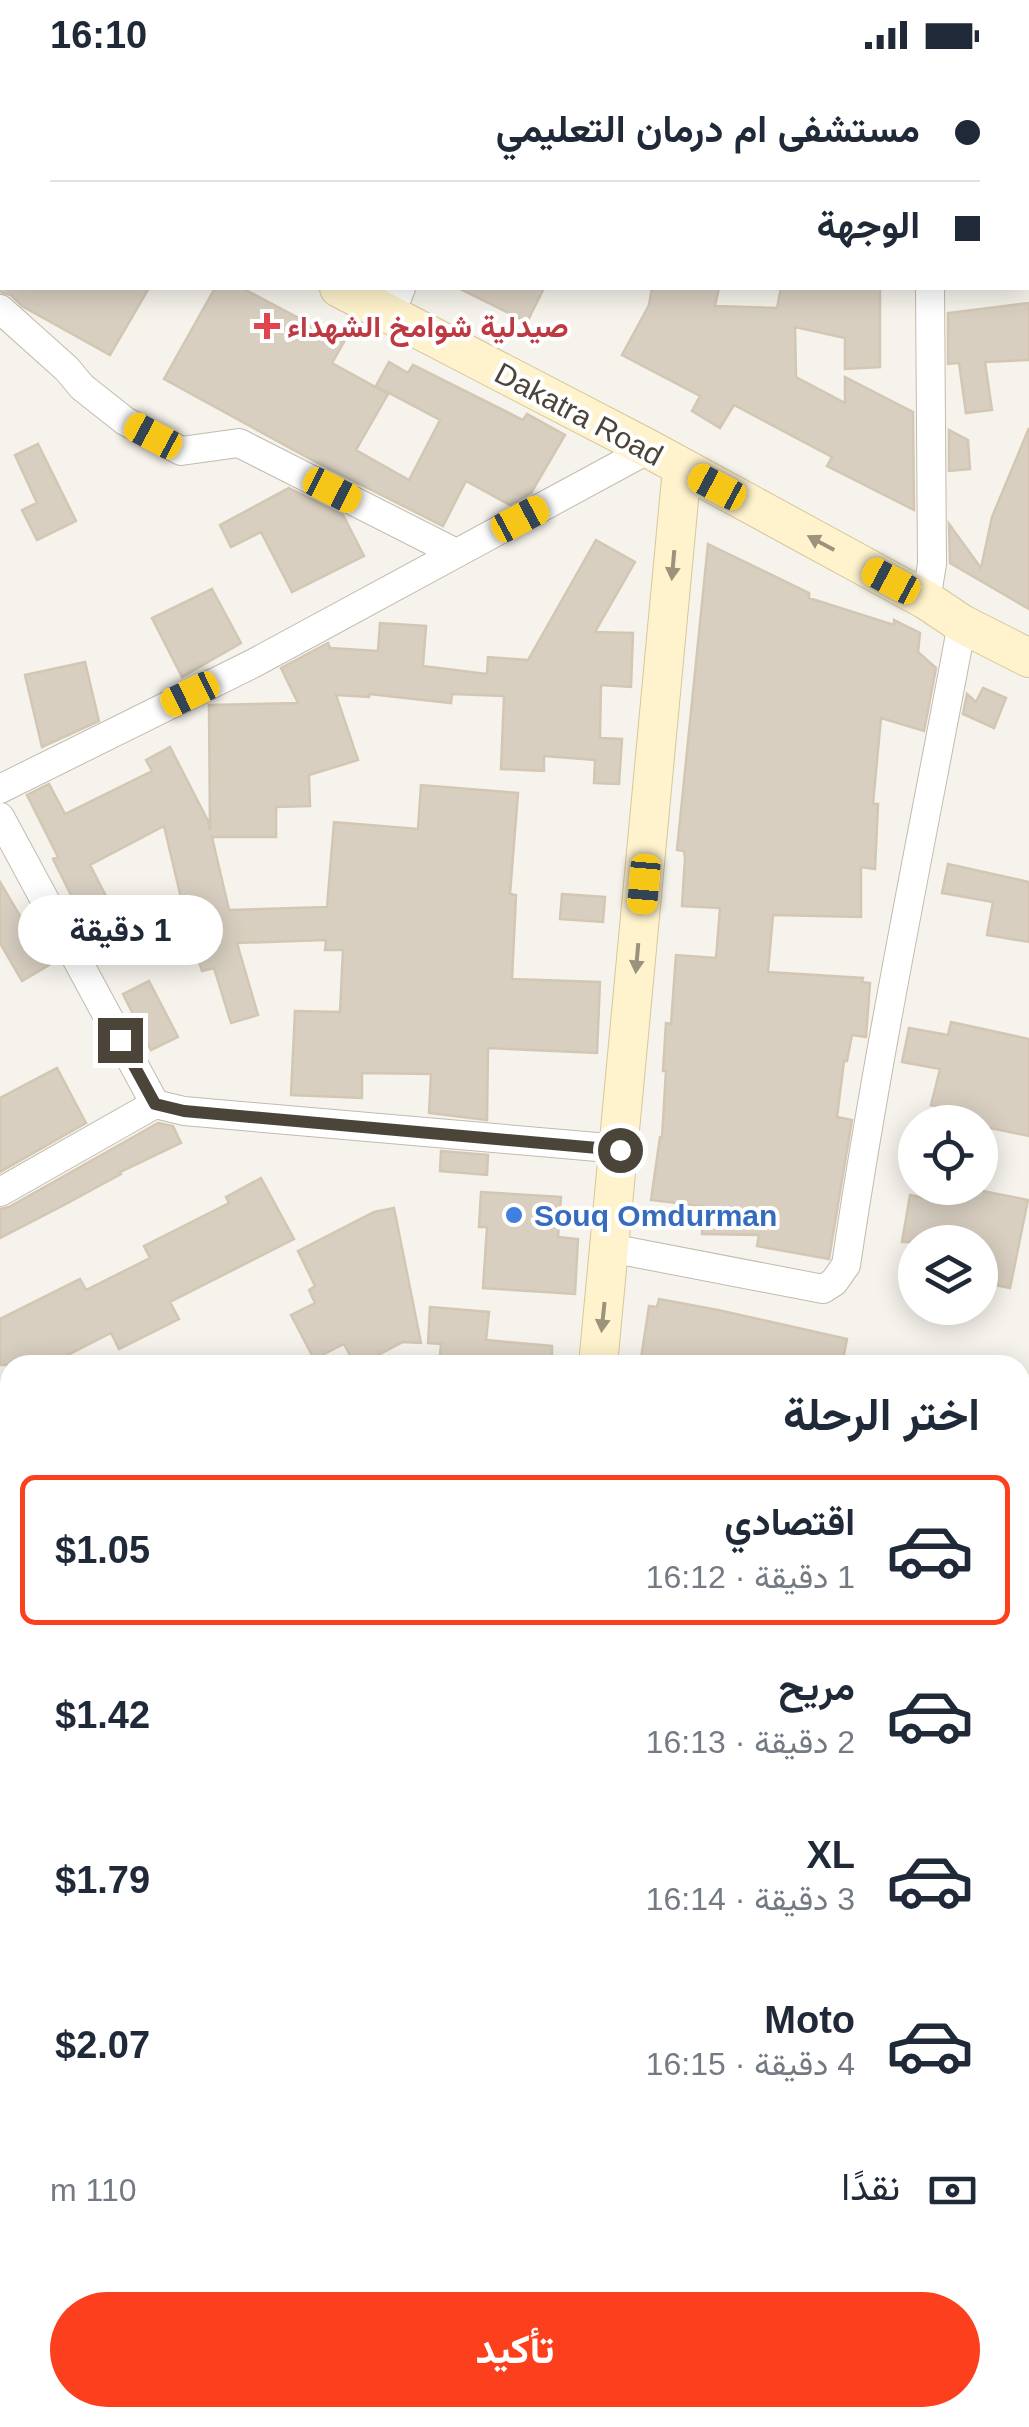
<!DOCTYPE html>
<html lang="ar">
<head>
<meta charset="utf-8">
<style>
  :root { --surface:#fff; --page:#f6f6f7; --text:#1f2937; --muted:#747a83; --line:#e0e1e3; --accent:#fc3f1d }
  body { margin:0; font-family:Arial,Vazirmatn,sans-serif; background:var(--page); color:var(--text); direction:rtl; height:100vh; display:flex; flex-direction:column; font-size:38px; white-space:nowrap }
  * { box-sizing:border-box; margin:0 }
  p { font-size:32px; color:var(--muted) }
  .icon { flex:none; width:55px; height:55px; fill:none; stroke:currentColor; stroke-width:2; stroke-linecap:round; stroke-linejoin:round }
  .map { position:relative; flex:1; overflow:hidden; direction:ltr }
  .side { position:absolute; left:0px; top:1285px; width:1030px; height:1072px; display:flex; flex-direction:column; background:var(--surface); border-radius:30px 30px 0 0; box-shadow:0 5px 25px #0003; direction:rtl }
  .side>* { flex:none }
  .top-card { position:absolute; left:0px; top:0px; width:1030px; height:220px; box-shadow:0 5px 25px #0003; direction:rtl; display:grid; align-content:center; height:220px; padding:0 50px; background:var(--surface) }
  .controls { position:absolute; left:898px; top:1035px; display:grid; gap:20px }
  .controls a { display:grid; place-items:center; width:100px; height:100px; border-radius:50%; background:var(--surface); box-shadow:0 5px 25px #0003; font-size:50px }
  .end { position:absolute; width:45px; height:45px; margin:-22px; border:12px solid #4b4439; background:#fff; box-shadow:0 0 0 5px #fff }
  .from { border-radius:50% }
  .bubble { position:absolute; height:70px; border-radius:35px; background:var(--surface); box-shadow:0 5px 25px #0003; font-size:32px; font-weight:700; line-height:70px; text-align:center; direction:rtl }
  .car { position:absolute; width:30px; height:60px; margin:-30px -15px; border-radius:12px; box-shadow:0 0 8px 2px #0007; background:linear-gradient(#f5c518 24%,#345 0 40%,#f5c518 0 76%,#345 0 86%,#f5c518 0) }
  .top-card b { display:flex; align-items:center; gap:35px; height:95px; font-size:38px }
  .top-card b+b { border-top:2px solid var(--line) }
  .top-card i { width:25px; height:25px; background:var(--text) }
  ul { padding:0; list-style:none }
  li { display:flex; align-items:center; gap:30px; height:150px; margin:0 20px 15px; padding:0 30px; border:5px solid transparent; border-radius:15px }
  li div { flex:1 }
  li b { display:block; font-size:38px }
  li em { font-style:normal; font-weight:700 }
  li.on { border-color:var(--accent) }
  li>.icon { width:90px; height:90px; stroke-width:1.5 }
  h2 { padding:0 50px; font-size:45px; line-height:120px }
  .pay { display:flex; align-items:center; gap:25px; height:110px; padding:0 50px; font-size:38px }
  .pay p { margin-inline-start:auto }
  .primary-button { display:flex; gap:20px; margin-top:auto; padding:20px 50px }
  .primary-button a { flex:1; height:115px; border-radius:60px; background:var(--accent); color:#fff; font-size:40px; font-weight:700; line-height:115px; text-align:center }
  .status { display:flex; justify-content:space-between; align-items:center; height:70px; padding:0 50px; background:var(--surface); direction:ltr }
  .status svg { height:28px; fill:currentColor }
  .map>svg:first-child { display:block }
</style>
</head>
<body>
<div class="status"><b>16:10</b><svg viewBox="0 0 49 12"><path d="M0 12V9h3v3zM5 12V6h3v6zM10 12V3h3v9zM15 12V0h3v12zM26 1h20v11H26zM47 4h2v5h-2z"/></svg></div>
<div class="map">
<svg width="1029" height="2357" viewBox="0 0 1029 2357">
  <rect width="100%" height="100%" fill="#f6f3ec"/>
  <!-- green -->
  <path fill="#d2eab5" d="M1020,2318h9v39h-567v-9h558z"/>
  <!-- building -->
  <path fill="#d8cfc1" stroke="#d3c7b4" stroke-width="2.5" d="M0,218h149l-39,67 -88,-49 -11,-11 -11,-3z
    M215,218h27l102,54 -12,21 56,31 -32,56 53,30 31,-60 -64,-34 13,-24 19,11 5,-8 110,55 4,-6 38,21 -34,58 -21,12 -44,-24 -23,45 -133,-67 -146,-80z
    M458,218h86l-17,34z
    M652,218h67l-4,18 62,2 4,-20h99v79l-35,2v-31l-50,-11 1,50 49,26v-26l68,35 1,98 -87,-44 5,-9 -98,-52 -14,23 -28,-17 8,-15 -78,-41 27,-50z
    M1029,233v57l-44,2 7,48 -26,3 -7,-50 -11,1v-51z
    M1029,358v181l-79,-46 -1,-39 32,44 11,-51z
    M949,360l19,10 2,29 -21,2z
    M38,374l38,77 -39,19 -15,-30 15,-7 -22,-48z
    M289,418l54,27 21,41 -72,36 -31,-60 -30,15 -11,-22z
    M596,470l39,22 -40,70 38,1 -2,54 -30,-2 -1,53 22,1 -3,45 -25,-1 1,-23 -51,-4v15l-43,-2 3,-73 -52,-2 -1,9 -82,-9v3l-33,-2 22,65 -49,15 1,31 -34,1v30h-64l17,73 98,-3 7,-85 84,7 3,-44 97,8 -8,101 6,1 -4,84 88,3 -3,71 -109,-5 -1,72 -58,-7 2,-39 -69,-1v25l-71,-3 4,-84 45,1 3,-62h-18l1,-10 -89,3 21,72 -27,8 -17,-55 -12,3 -16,-52 -22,-93 -74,39 36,70 -28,14 -45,-90 5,-2 -31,-62 22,-11 16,30 87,-43 -6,-11 24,-13 38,74 2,9 -1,-125 89,-2 -17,-35 47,-25 2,5 48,3 2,-28 46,3 -3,40 64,8 1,-17 40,3z
    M708,474l101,49v5l85,27v-5l26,13 -2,19 18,16 -12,63 -43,-13 -8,86h5l-3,65 -14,-2v50l-88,-2 -5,57 95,6 -1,4 8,1 -4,54 -14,-2 -5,26h-3l-7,56 15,3 -23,139 -72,-13 2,-11 -57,-1v-28l-51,-6 9,-63h2l4,-66h-3l3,-48 5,1 5,-69 40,3 4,-50 -38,-2 3,-48 -1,-7 -7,-1z
    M212,519l29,54 -59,34 -30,-59z
    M85,592l14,59 -57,26 -17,-72z
    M983,618l23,10 -12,30 -31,-14 4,-20 9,8z
    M948,794l81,18v60l-42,-7 6,-33 -51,-9z
    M0,812l49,83 -27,16 -22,-38z
    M562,824l43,3 -2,25 -43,-3z
    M149,911l29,56 -27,13 -28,-56z
    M951,952l78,17v97l-49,-10v-4h-8l1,-7 -42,-10 9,-36 -38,-7 7,-34 39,7z
    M57,998l29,55 -86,49v-74z
    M158,1053l15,3 8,17 -61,29 1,2 -57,31 -64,33v-29l9,-2z
    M441,1081l47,4 -1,20 -47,-4z
    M261,1108l33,61 -124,63 9,17 -60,30 -8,-16 -63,32h-48v-46l80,-40 6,11 64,-32 -6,-12 85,-43 -3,-6z
    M937,1118h31l60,12 -18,88 -30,-6v-40h-78l8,-47 24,5z
    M481,1122l80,5 -3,40 20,2 -3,55 -92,-6 4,-61h-8z
    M394,1138l27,135 -18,-1 -44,23h-4l-11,-21 -30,15 -23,-44 24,-12 -6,-13 6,-4 -17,-35 76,-39z
    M659,1229l59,11 129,29 -5,26h-19l-37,-8 -2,8h-144l9,-59 8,1z
    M430,1237l59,5 -3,28 66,6v19h-113l2,-21 -13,-1z"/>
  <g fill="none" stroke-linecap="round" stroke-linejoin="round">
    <defs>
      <path id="lane" d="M1020,1583l9,-14
        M1020,1983l9,3"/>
      <path id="street" d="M55,2l1,-2
        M250,2l1,-2
        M470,2v-2
        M673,2l8,-2
        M1028,104h1
        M0,239l67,60 15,18 43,34 56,30 58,-8 217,110
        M390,246l11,-28
        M926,530l6,-36 -2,-276
        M0,719l254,-126 395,-214
        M0,747l155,287 29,7 436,38
        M0,1122l155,-88
        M610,1178l213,41 11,-7 12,-17c32,-215 76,-428 116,-641
        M0,1693l10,-5
        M0,2263l10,2"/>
      <path id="secondary" d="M0,35l2,2
        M339,218l310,161 277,151 36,24 67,34
        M598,1295l84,-897
        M0,1863l10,20
        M1020,2281l9,-1
        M228,2348l3,9
        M325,2348l1,9"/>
    </defs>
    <!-- lane casing -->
    <use href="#lane" stroke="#c2bbae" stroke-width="16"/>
    <!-- street casing -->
    <use href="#street" stroke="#c2bbae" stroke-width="30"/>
    <!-- secondary casing -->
    <use href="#secondary" stroke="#d6c79b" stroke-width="40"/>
    <!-- lane -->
    <use href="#lane" stroke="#fff" stroke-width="14"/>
    <!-- street -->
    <use href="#street" stroke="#fff" stroke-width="28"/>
    <!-- secondary -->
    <use href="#secondary" stroke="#fff3cd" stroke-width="38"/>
  </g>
  <!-- one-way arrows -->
  <defs><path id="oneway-solid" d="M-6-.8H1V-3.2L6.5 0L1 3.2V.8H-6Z" transform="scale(2.5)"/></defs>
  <g fill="#9c937c">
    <use href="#oneway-solid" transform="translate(821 473) rotate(-152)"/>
    <use href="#oneway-solid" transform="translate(673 495) rotate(95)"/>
    <use href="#oneway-solid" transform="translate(637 888) rotate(95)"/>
    <use href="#oneway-solid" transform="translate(603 1247) rotate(96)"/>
  </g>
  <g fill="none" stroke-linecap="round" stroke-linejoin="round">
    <!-- route -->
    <path stroke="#4b4439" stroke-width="12" d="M120,970l35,64 29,7 436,39"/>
  </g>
  <!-- markers -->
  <path fill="#e0444e" stroke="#fff" stroke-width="4" d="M262 241h10v10h10v10h-10v10h-10v-10h-10v-10h10z"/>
  <circle fill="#3f7fe0" stroke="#fff" stroke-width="4" cx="514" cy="1145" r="10"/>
  <g text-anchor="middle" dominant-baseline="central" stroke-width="8" stroke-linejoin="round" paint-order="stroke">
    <!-- health labels -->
    <g font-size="30" font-weight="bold" fill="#be3a42" stroke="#fff" text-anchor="start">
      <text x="287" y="256">صيدلية شوامخ الشهداء</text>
    </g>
    <!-- street labels -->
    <g font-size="30" fill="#4b4439" stroke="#fff">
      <text transform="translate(579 344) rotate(28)">Dakatra Road</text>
    </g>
    <!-- shop labels -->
    <g font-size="30" font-weight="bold" fill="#366cbe" stroke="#fff" text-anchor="start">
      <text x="534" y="1145">Souq Omdurman</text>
    </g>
  </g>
</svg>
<div class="controls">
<a><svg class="icon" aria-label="locate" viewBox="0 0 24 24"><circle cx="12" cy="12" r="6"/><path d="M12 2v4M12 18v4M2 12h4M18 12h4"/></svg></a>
<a><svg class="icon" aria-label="layers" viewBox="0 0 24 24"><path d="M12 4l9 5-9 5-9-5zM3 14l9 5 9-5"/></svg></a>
</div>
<i class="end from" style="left:620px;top:1080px"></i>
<i class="end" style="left:120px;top:970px"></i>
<div class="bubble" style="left:18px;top:825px;width:205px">1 دقيقة</div>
<i class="car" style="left:153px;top:366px;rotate:298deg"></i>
<i class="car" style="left:717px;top:417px;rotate:298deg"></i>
<i class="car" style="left:332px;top:420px;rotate:117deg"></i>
<i class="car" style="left:520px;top:449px;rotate:62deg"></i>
<i class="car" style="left:891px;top:511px;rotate:298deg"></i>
<i class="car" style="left:190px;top:624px;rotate:244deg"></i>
<i class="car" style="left:644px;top:814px;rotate:185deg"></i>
<div class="top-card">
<b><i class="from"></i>مستشفى ام درمان التعليمي</b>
<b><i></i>الوجهة</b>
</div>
<section class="side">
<h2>اختر الرحلة</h2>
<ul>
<li class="on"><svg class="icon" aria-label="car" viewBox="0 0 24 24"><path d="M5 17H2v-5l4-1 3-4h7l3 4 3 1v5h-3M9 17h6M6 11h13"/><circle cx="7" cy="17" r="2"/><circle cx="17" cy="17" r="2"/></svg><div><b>اقتصادي</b><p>1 دقيقة · 16:12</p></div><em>$1.05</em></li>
<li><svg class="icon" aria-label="car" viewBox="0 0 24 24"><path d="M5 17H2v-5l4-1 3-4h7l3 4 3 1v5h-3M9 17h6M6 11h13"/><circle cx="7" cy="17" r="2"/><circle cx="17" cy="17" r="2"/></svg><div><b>مريح</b><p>2 دقيقة · 16:13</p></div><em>$1.42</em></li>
<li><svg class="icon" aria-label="car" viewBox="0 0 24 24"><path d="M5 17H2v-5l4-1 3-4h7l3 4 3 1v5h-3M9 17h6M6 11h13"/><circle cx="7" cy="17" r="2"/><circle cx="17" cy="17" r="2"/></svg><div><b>XL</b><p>3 دقيقة · 16:14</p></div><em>$1.79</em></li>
<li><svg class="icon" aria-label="car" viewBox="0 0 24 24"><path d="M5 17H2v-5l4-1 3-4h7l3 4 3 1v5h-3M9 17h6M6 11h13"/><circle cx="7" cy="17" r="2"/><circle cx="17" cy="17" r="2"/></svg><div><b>Moto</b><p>4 دقيقة · 16:15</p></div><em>$2.07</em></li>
</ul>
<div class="pay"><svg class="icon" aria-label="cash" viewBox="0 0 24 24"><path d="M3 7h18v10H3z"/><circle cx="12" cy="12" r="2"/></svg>نقدًا<p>110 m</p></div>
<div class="primary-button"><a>تأكيد</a></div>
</section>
</div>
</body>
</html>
